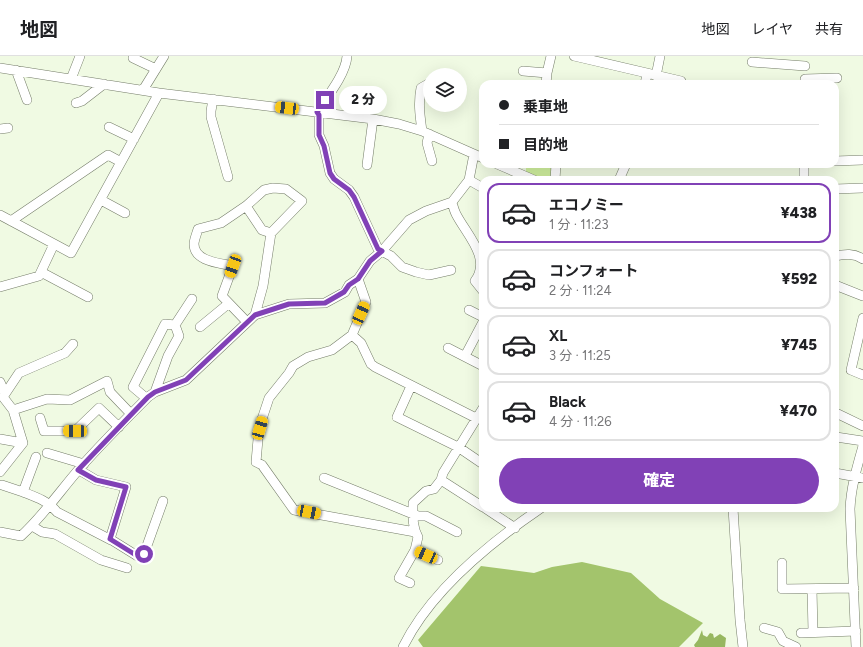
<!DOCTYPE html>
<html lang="ja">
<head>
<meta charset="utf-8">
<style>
  :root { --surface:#fff; --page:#f2f2f2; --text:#202124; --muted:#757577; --line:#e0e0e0; --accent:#8141b6 }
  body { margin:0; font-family:Figtree,"Noto Sans JP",sans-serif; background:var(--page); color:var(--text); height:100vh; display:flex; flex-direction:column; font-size:15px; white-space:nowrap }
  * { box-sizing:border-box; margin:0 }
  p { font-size:13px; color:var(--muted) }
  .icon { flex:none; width:22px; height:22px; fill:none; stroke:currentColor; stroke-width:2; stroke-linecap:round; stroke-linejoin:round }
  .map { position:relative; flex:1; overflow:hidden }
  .side { position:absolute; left:479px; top:120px; width:360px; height:336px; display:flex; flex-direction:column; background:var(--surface); border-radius:12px; box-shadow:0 4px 16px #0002 }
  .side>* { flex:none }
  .top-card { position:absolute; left:479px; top:24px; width:360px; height:88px; border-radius:12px; box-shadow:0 4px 16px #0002; display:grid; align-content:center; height:88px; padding:0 20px; background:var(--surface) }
  .fabs { position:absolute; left:423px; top:12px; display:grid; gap:8px }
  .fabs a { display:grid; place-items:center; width:44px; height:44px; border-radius:50%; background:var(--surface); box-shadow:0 4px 16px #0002; font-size:20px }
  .end { position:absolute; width:18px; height:18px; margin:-9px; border:5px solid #8141b6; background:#fff; box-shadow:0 0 0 2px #fff }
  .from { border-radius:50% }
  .bubble { position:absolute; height:28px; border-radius:14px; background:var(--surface); box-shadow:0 4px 16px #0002; font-size:13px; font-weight:800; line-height:28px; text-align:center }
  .car { position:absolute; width:12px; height:24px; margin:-12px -6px; border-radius:5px; box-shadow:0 0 3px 1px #0007; background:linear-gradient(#f5c518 24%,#345 0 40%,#f5c518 0 76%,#345 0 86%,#f5c518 0) }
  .top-card b { display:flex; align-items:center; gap:14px; height:38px; font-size:15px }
  .top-card b+b { border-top:1px solid var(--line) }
  .top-card i { width:10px; height:10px; background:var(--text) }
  ul { padding:7px 0 0; list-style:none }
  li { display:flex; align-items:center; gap:12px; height:60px; margin:0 8px 6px; padding:0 12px; border:2px solid var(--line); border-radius:12px }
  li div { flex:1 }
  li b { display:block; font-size:15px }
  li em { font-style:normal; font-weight:800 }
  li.selected { border-color:var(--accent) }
  li>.icon { width:36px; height:36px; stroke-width:1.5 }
  .primary-button { display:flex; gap:8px; margin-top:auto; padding:8px 20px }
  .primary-button a { flex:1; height:46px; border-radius:24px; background:var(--accent); color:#fff; font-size:16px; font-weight:800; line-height:46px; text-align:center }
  header { display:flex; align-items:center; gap:24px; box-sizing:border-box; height:56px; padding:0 20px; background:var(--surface); border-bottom:1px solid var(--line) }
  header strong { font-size:19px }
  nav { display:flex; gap:22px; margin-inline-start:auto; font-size:14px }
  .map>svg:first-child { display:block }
</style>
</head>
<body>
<header>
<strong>地図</strong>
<nav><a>地図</a><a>レイヤ</a><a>共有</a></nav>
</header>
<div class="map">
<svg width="863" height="591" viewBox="0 0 863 591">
  <rect width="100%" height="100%" fill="#f0fae3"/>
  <!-- green -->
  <path fill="#d0f09e" d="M526,108h28l-2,16h-7l-19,-8z"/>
  <!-- forest -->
  <path fill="#a3c46c" d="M582,506l49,11 29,26 43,24 -24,24h-256l-5,-7 63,-74 53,7 18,-6z"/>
  <!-- water -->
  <path fill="#97b760" d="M702,574l1,5 4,2 3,-4 3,1 1,4 6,-4 6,4 -1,9h-30l-1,-2 4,-5z"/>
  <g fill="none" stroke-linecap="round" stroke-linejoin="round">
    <defs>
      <path id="minor" d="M347,0c-1,18 -20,41 -30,56l2,3v20l5,11 6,27 4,6 15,11 5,7 24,52 13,7 11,11 14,5 13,3 22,-5
        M574,0l107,25
        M133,2l23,11
        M752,6l53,4
        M0,12l159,25 214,26 26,5 23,7 61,27
        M16,14l11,30
        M523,15l24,2
        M656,20l4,-20
        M71,23l9,-23
        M805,23l32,-1
        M546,28l1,-11 4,-17
        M645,28l2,-10
        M143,34l21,-34
        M213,43l-2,12v6l17,60
        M76,47l6,-2 22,-17
        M109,71l25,12
        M0,73l8,-1
        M422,75c-2,-15 -4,-28 -1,-43l7,-4
        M429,78l-2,9 5,18
        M835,105l28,-1
        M497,108l37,16
        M367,109l6,-46
        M469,124l14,8
        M555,124l1,-16
        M619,124l7,-16
        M804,124v-16
        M835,133l28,-1
        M101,144l24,13
        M452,146c1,4 2,8 4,12 10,20 36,44 19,67l8,10
        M246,150l16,24 9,3
        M0,159l71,38 88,-160
        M11,165l97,-66 13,7
        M835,200c10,-2 19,-3 28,3
        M41,216l47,25
        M358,223l8,23 -14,33 9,8 10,21 4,3 101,51
        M835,229l28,11
        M0,231l39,-11 15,-32
        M469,254l14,7
        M863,262l-12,52 12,5
        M247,266l-25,-26 11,-30c-12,-3 -39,-4 -39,-22 0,-4 3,-11 4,-15l23,-6 25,-17 18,-16 9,-2 13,1 16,12 -31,32 -8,53 -8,29
        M175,269l17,-26
        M200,271l28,-23
        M352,279l-20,15 -24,7 -15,9 -4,7 -20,25 -10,30 -3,34 6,3 32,45 121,22
        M448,292l35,18
        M465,300l18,-34
        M0,326l5,11
        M411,330l-14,31 61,30 25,17
        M146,342l-13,-11 32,-63 10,1 4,11 -11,20 -13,36
        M13,354l34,-11 23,1 37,-19 3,11 21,22
        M836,357l27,13
        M40,362l4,13h31l24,-23 20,19
        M836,381l27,4
        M0,383l23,4
        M47,397l37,11
        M36,401l-13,35c13,5 25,9 34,20l54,28
        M79,414l17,10 30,7 -16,52 29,18 5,-3 19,-53
        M0,416l23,-29 -10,-33 -10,-13 16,-24 46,-20 8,-9
        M835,417l28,5
        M324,422l94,38h8l31,16
        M441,424l42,27
        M2,429l21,7
        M485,452l30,20
        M733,452l7,112 3,27
        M32,470l10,6 13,2 46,26 26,8
        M0,476l21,4c22,-20 39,-45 59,-68 21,-24 45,-48 68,-71l7,-5 31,-12 69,-65 34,-11 36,-1 20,-11 4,-7 9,-6 12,-18 12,-10 27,-31 17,-9 26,-9 17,-22 5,-26
        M415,494l23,10
        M782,507v26l72,-1
        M410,527l-11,-5 16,-28 3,-13c-6,-10 -5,-22 -5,-34l13,-12 8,-2 7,-9 2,-7 40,-65
        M812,533l1,43
        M764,572l14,4 5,9 13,6
        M801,577l55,-2
        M403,591c27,-55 88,-105 138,-139
        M856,591l-6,-138c1,-22 7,-42 13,-63"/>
    </defs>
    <!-- minor casing -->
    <use href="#minor" stroke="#757d69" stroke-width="10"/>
    <!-- minor -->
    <use href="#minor" stroke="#fff" stroke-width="9"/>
  </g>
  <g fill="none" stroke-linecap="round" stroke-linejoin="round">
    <!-- route -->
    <path stroke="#8141b6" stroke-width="5" d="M144,498l-5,3 -29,-18 16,-52 -30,-7 -18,-10 70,-73 7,-5 31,-12 69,-65 34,-11 36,-1 19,-11 5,-7 9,-6 12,-18 12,-10 -4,-2 -24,-52 -5,-7 -15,-11 -4,-6 -6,-27 -5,-11v-20l-2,-3 8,-12"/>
  </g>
</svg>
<div class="fabs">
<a><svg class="icon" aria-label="layers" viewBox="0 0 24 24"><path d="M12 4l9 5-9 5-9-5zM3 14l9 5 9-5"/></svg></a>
</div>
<i class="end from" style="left:144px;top:498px"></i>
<i class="end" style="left:325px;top:44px"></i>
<div class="bubble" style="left:339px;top:30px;width:48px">2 分</div>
<i class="car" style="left:287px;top:52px;rotate:277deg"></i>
<i class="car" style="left:233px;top:210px;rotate:200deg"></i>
<i class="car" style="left:361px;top:257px;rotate:24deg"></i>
<i class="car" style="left:260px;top:372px;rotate:16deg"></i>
<i class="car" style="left:75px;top:375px;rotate:271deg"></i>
<i class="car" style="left:309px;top:456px;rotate:101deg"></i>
<i class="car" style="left:426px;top:499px;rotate:294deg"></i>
<div class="top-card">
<b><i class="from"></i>乗車地</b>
<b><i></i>目的地</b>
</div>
<section class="side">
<ul>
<li class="selected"><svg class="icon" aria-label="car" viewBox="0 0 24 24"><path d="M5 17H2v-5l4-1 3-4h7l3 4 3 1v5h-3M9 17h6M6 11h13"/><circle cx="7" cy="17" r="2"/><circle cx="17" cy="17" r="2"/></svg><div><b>エコノミー</b><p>1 分 · 11:23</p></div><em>¥438</em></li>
<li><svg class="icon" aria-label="car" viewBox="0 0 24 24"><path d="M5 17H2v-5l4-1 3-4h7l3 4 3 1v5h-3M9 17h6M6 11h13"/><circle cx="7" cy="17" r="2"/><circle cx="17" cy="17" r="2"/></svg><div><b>コンフォート</b><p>2 分 · 11:24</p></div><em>¥592</em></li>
<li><svg class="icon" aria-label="car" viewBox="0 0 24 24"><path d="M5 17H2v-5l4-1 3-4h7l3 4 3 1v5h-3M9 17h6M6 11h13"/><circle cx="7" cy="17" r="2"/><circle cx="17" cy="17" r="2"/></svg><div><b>XL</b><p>3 分 · 11:25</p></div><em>¥745</em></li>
<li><svg class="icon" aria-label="car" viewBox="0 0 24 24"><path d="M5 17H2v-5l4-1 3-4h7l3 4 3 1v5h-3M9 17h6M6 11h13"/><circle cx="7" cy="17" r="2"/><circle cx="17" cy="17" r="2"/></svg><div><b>Black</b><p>4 分 · 11:26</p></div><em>¥470</em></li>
</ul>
<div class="primary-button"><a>確定</a></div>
</section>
</div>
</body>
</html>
